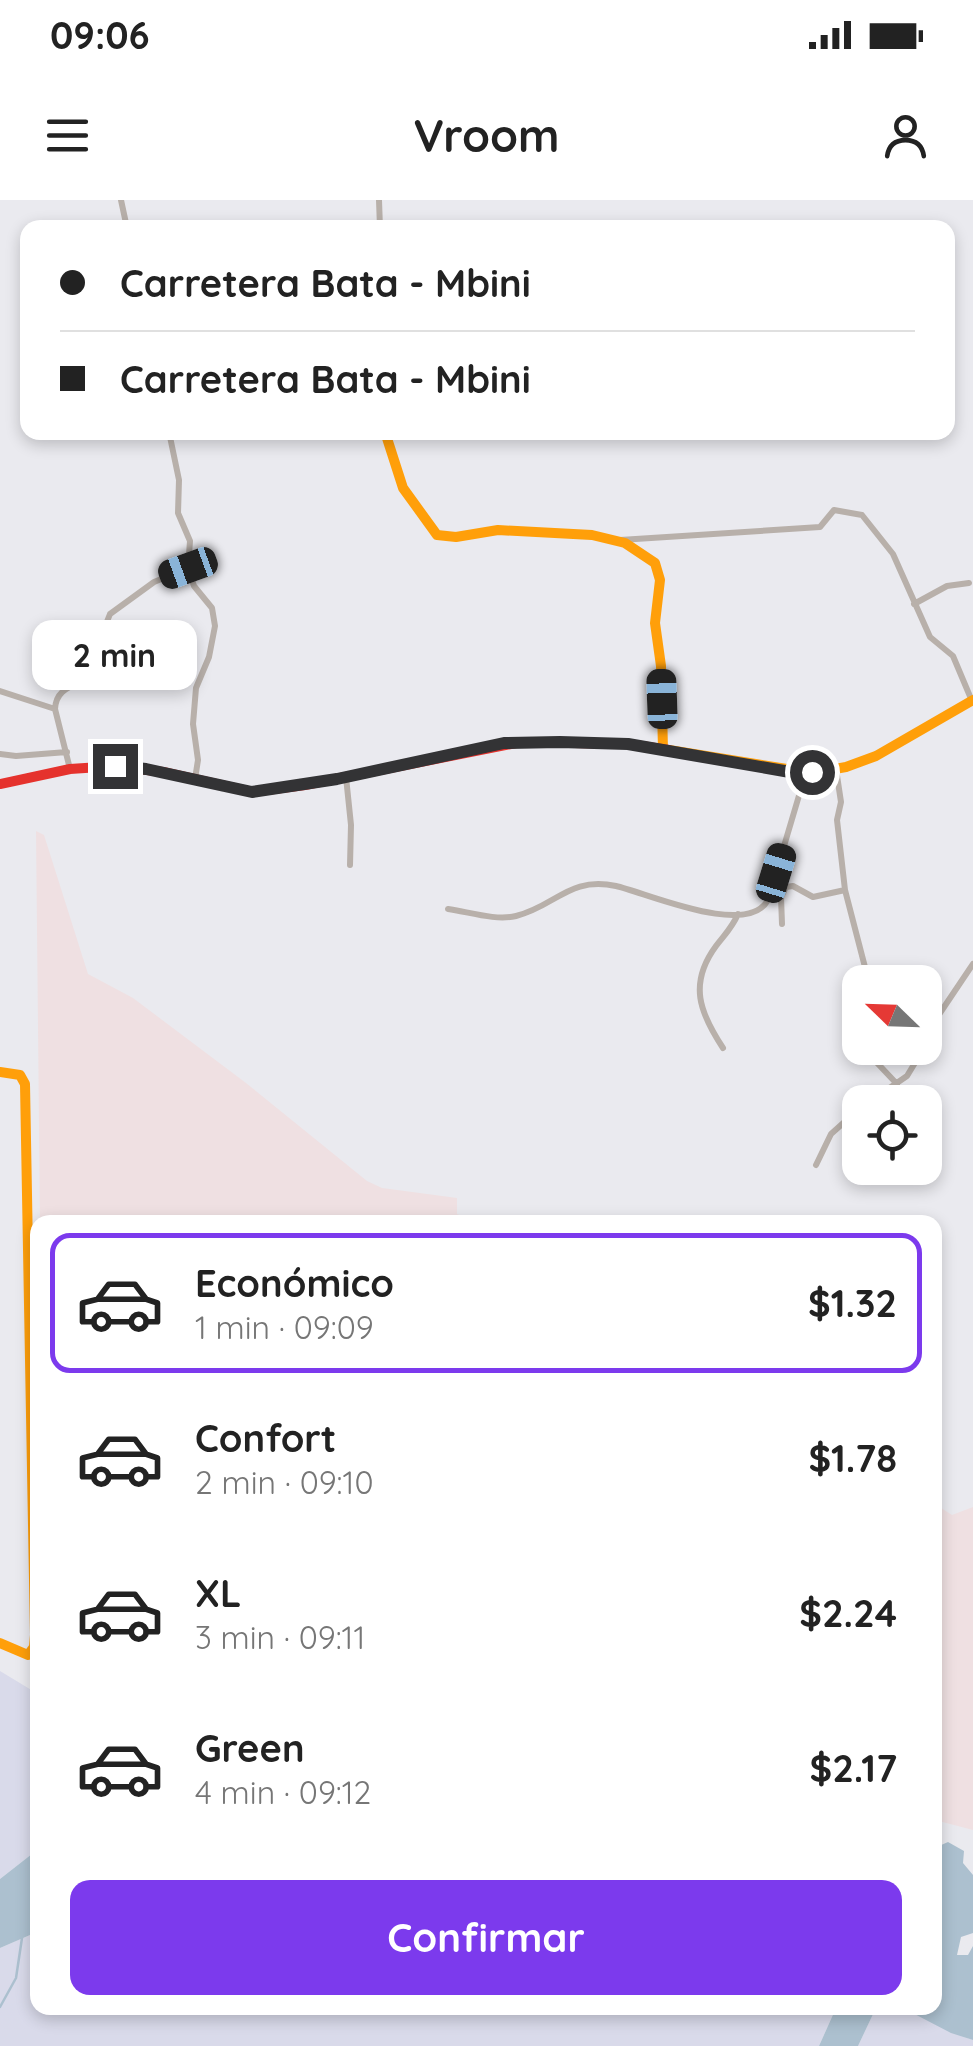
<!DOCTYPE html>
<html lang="es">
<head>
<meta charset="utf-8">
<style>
  :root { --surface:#fff; --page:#f6f6f6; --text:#222; --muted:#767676; --line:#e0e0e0; --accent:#7c3aed }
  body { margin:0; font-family:Quicksand,sans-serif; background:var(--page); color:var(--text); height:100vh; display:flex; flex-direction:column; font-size:38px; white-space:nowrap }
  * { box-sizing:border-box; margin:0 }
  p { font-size:32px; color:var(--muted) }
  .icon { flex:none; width:55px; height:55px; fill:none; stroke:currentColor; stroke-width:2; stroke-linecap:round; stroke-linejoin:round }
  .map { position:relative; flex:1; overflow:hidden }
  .details { position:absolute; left:30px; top:1015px; width:912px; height:800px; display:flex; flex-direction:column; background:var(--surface); border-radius:20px; box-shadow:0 5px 15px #0003 }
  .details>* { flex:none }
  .guide { position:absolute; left:20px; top:20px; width:935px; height:220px; border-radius:20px; box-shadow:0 5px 15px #0003; display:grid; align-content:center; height:220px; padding:0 40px; background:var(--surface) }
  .needle { width:65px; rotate:293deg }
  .controls { position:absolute; left:842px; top:765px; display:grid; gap:20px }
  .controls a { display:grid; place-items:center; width:100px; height:100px; border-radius:20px; background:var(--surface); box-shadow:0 5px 15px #0003; font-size:50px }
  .end { position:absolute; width:45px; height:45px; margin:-22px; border:12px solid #333335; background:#fff; box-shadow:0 0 0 5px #fff }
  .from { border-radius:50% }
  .bubble { position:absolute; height:70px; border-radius:20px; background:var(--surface); box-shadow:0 5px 15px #0003; font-size:32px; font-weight:700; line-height:70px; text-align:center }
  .car { position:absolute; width:30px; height:60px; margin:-30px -15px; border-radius:12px; box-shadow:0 0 8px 2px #0007; background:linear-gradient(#222 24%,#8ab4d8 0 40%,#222 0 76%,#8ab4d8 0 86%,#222 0) }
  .guide b { display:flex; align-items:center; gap:35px; height:95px; font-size:38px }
  .guide b+b { border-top:2px solid var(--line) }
  .guide i { width:25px; height:25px; background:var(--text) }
  ul { padding:18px 0 0; list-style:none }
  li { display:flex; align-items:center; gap:30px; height:140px; margin:0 20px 15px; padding:0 20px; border:5px solid transparent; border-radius:20px }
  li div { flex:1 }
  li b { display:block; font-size:38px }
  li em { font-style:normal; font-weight:700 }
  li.on { border-color:var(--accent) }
  li>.icon { width:90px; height:90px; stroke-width:1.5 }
  .button { display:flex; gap:20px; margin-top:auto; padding:20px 40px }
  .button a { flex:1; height:115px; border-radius:20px; background:var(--accent); color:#fff; font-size:40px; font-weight:700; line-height:115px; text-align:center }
  .status { display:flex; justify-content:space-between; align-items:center; height:70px; padding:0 50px; background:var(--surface); direction:ltr }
  .status svg { height:28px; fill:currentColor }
  header { display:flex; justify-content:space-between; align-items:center; height:130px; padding:0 40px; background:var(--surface); font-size:45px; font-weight:700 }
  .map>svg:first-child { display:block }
</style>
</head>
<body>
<div class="status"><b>09:06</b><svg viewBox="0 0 49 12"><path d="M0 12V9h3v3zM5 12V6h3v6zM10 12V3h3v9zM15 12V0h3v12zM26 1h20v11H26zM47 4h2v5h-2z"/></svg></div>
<header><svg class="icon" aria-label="menu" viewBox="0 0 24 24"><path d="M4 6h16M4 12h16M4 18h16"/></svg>Vroom<svg class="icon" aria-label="person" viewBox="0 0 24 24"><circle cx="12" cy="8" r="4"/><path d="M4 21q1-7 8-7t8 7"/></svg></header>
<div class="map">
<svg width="973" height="1846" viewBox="0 0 973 1846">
  <rect width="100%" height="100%" fill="#eaeaef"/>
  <!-- industrial -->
  <path fill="#efe0e2" d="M36,631l8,4 44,139 45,24 113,85 121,98 15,7 75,10v16l19,8h-436z
    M935,1304l17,11 21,-8v323l-38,-10z"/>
  <!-- green -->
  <path fill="#d9daea" d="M0,1471l38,23 -1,156 -37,29z
    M37,1732l1,76h798l-17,38h-819v-98z
    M884,1808c32,0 58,22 89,32v6h-115l17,-36z"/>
  <!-- water -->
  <path fill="#acc0cf" d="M948,1642l16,9 -1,12 10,12v58l-12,4 -4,18h11l5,-9v94l-22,-7 -48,-25h32v-152l4,-10z
    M37,1650v82l-37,16v-69z
    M836,1808h48l-9,2 -17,36h-39z"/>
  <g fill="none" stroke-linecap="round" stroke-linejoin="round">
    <!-- stream -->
    <path stroke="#acc0cf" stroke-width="2.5" d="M0,1807l16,-29 6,-40"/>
    <!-- street -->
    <path stroke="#b8b0aa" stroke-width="6" d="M121,0l6,28
      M379,0l1,28
      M169,232l10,48 -1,33 12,28 -2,27 6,18 18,22 3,18 -6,31 -13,31 -3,36 5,36 -3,19
      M620,340l200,-13 14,-17 28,5 31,39 37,83 23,19 19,45
      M914,404l33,-18 22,-3
      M0,491l55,18
      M0,554l16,2 51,-4
      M70,569l-15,-60c1,-19 15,-22 29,-29l26,-66 44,-32 34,-14
      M836,569l5,33 -4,18 8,70 21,81 -4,11
      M346,577l5,48 -1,40
      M448,709c21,3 48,12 68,7 40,-10 53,-40 100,-30 31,7 131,52 152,14l38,-128
      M782,724l-1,-27 5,-10 7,-1 20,11 32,-7
      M860,787l-4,7 4,10
      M860,819l-4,10 4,12
      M925,846l13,-30 35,-52
      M723,848c-23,-35 -35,-64 -7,-102 9,-12 16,-18 22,-32
      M863,848l34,36
      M869,902l38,-26 17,-28
      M816,965l15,-31 29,-26"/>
    <!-- slow -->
    <path stroke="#ff9f0a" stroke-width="10" d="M385,232l18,56 34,47 19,2 42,-7 94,5 33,8 30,20 5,17 -5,43 6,43 2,84
      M669,550l143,23 34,-6 30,-11 97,-56
      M0,872l20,3 5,9 10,551 -1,12 -6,8 -28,-12"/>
    <!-- jam -->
    <path stroke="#e5322d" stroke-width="10" d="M0,584l70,-15 45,-3 48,6 89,20 53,-7 216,-43 107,2 41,6"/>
  </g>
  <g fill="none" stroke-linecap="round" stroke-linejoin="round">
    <!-- route -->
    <path stroke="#333335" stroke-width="12" d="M115,566l31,3 106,23 85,-13 167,-36 56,-1 68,2 162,28h22"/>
  </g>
</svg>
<div class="controls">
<a><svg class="needle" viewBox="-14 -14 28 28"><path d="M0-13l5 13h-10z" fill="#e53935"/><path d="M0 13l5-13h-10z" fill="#767676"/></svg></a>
<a><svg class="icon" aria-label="locate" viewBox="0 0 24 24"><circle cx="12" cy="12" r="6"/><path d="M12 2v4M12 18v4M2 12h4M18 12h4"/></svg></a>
</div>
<i class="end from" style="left:812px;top:572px"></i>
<i class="end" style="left:115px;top:566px"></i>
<div class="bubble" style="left:32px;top:420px;width:165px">2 min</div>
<i class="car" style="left:188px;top:368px;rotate:250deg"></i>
<i class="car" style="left:662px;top:499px;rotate:358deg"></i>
<i class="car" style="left:776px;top:673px;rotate:17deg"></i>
<div class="guide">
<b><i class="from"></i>Carretera Bata - Mbini</b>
<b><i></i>Carretera Bata - Mbini</b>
</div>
<section class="details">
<ul>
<li class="on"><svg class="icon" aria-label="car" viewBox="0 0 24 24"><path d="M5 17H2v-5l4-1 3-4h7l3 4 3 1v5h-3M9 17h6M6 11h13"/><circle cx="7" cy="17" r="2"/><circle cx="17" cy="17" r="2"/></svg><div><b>Económico</b><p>1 min · 09:09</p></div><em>$1.32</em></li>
<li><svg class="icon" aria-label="car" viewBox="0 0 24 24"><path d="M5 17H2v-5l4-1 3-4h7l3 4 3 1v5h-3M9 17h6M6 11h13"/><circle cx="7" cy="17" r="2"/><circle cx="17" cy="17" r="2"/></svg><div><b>Confort</b><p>2 min · 09:10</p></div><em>$1.78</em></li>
<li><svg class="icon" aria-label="car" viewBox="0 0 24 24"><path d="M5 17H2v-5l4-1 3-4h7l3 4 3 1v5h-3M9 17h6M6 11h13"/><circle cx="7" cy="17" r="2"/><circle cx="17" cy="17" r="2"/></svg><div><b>XL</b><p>3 min · 09:11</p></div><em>$2.24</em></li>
<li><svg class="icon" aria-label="car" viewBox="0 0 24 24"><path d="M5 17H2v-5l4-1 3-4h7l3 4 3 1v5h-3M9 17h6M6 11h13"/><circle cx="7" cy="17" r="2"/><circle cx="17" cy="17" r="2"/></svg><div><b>Green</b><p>4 min · 09:12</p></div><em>$2.17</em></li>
</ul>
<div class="button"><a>Confirmar</a></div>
</section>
</div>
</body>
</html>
